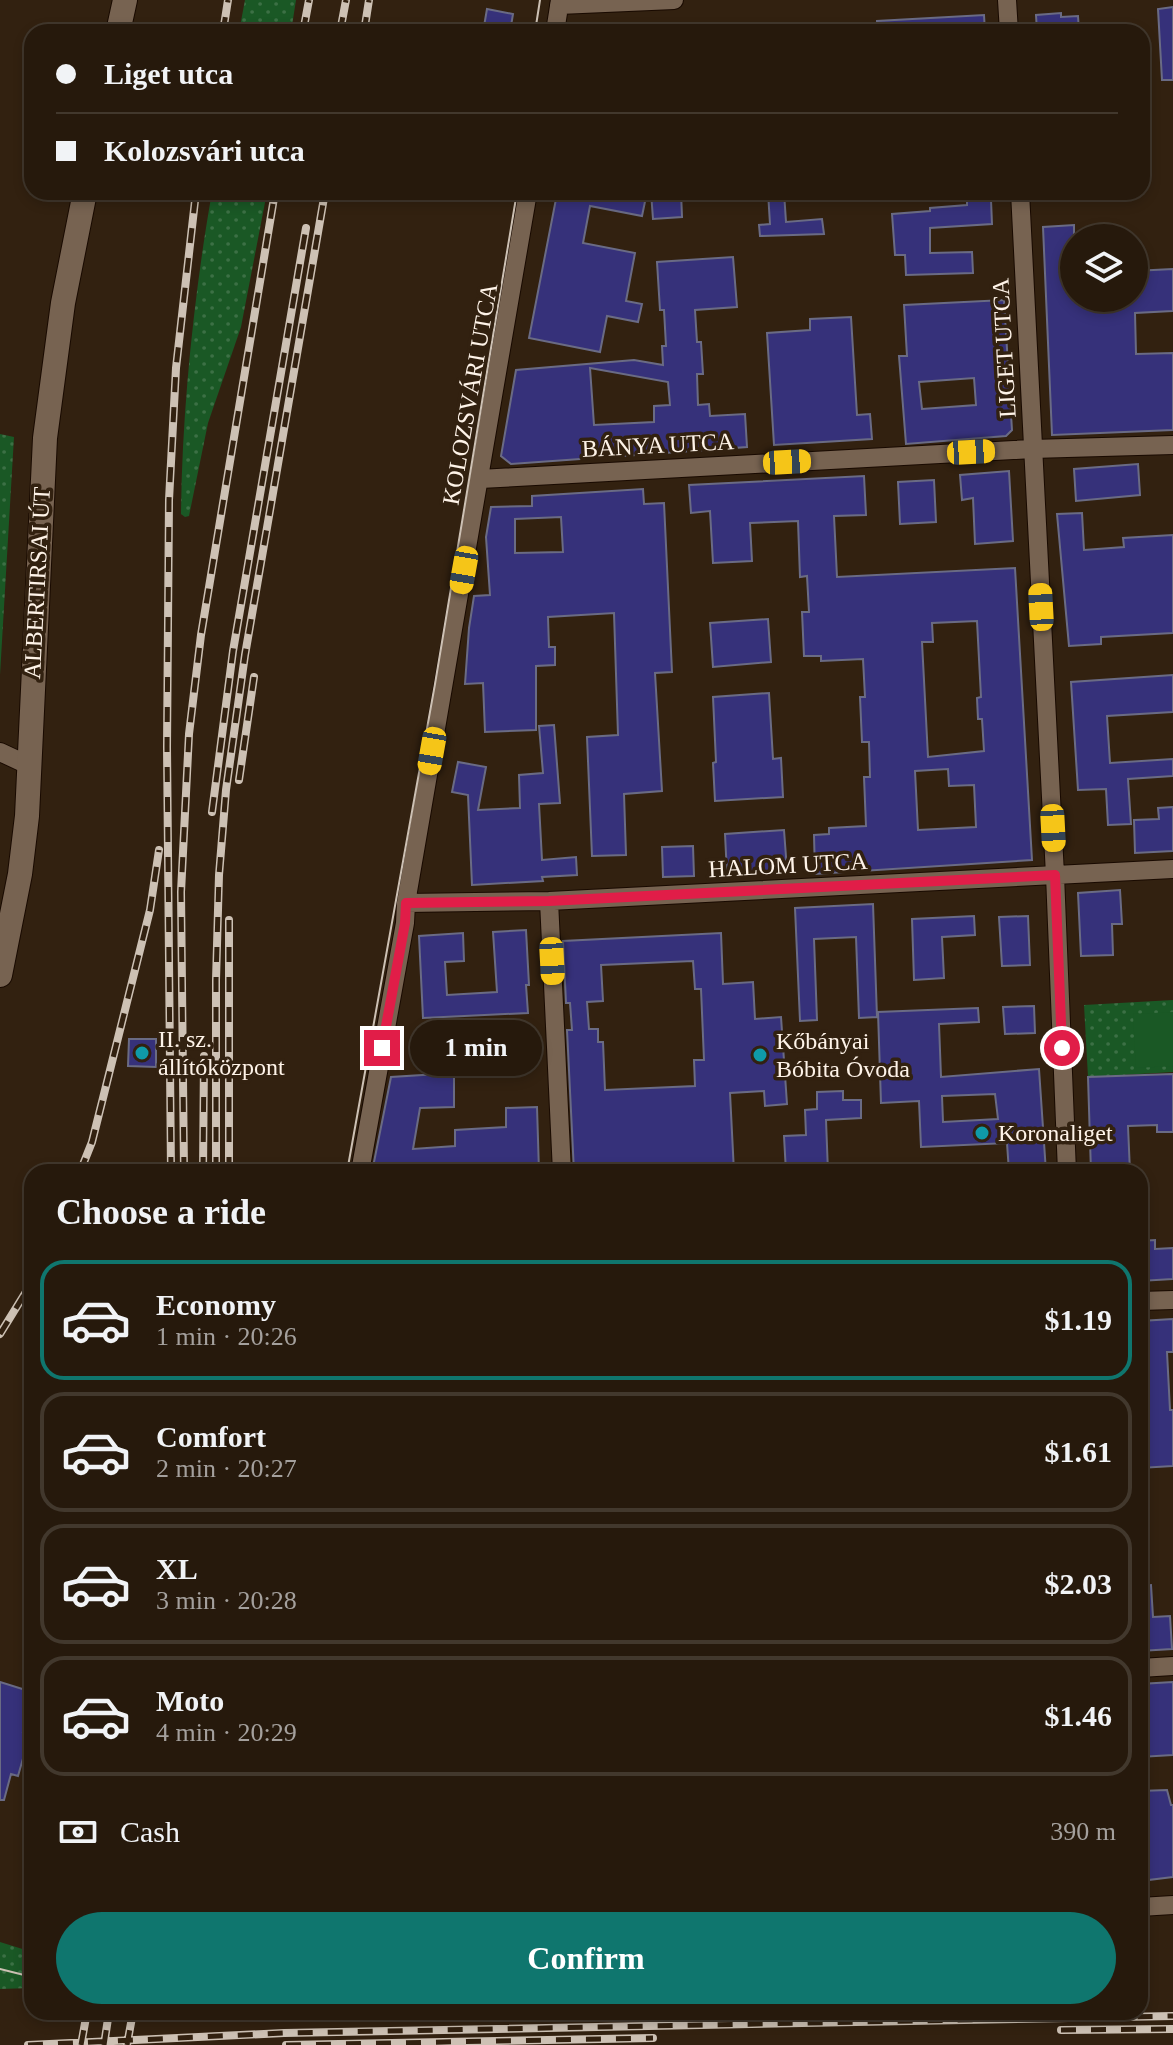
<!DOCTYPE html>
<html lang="en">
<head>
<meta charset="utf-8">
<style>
  :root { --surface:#26190c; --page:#2e2215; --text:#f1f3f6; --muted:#a4a09d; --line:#42382d; --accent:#0f766e }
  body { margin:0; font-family:"Times New Roman",serif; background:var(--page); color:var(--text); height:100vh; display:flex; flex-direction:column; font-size:30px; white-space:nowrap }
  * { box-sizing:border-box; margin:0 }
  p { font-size:26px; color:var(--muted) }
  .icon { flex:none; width:44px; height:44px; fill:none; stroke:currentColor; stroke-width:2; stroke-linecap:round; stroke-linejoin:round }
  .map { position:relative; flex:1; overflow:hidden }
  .sheet { position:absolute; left:24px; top:1164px; width:1124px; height:856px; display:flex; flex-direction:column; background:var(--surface); border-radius:24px; box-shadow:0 4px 12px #0003,0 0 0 2px var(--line) }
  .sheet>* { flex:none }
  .hud { position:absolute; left:24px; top:24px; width:1126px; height:176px; border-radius:24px; box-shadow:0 4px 12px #0003,0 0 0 2px var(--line); display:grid; align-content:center; height:176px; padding:0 32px; background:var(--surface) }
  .fabs { position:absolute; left:1060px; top:224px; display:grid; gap:16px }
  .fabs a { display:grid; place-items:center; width:88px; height:88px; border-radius:50%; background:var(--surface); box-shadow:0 4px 12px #0003,0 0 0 2px var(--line); font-size:40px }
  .end { position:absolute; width:36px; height:36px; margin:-18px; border:10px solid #e11d48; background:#fff; box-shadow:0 0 0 4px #fff }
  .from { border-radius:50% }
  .bubble { position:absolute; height:56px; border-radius:28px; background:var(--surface); box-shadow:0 4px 12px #0003,0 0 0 2px var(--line); font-size:26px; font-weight:800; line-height:56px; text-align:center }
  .car { position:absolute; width:24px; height:48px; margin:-24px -12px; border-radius:10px; box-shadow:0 0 6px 2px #0007; background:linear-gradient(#f5c518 24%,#345 0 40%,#f5c518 0 76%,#345 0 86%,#f5c518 0) }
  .hud b { display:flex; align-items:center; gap:28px; height:76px; font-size:30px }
  .hud b+b { border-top:2px solid var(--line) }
  .hud i { width:20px; height:20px; background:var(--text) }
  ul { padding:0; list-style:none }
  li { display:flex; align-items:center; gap:24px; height:120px; margin:0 16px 12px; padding:0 16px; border:4px solid var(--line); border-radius:24px }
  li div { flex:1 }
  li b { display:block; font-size:30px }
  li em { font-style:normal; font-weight:800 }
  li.active { border-color:var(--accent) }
  li>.icon { width:72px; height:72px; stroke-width:1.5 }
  h2 { padding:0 32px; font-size:36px; line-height:96px }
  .pay { display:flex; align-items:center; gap:20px; height:88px; padding:0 32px; font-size:30px }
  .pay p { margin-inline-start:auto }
  .action { display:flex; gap:16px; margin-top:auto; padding:16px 32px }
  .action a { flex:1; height:92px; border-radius:48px; background:var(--accent); color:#fff; font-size:32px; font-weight:800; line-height:92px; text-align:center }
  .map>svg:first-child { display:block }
</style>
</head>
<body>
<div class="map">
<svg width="1173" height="2045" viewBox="0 0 1173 2045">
  <defs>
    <pattern id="green-dots" width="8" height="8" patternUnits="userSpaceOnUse" patternTransform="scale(2)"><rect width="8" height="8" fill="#1a5825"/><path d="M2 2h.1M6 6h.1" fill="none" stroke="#3c7045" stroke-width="1.8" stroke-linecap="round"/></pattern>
  </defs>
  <rect width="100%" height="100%" fill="#322110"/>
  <!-- green -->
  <path fill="url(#green-dots)" d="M245,0h51l-5,32h-52z
    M212,192h55l-26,135 -33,96 -19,93 -4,1 -4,-3c1,-104 13,-220 31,-322z
    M0,434l14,3 -14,238z
    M1173,1000v72l-85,5 -4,-72z
    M0,1942l32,10v36l-32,1z"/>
  <!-- pitch -->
  <path fill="#1a5825" d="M1173,1012v54l-37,2 -3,-54z"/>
  <!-- building -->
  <path fill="#36317a" stroke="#6a6b84" stroke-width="2" fill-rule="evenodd" d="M1173,7v73h-11l-4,-71z
    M487,9l26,5 -3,18h-27z
    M1061,13v4l17,-1 1,16h-42l-1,-17z
    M984,15l1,17h-108v-11z
    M555,192h92l-5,24 -52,-10 -7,37 52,10 -9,48 16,3 -4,18 -31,-6 -7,36 -71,-14 27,-139z
    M651,192h30l1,25 -29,2z
    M768,192h16l2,30 36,-3 2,15 -64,2 -1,-11 11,-1z
    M991,200l1,24 -62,4v25l42,-1 1,21 -67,2 -1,-20h-10l-3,-41 38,-3v-3l37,-3v-4z
    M1074,225v73h13v2l47,-2v-27l39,-2v42l-38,2 1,41 37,-1v77l-121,5 -9,-208z
    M733,257l4,50 -42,3 2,32h4l2,32h-6l1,31 11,-1 1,12 35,-2 2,33 -236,17 -10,-8 15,-86 118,-10 29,5 -1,-19h4l-2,-36h-4l-3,-48zM590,368l78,14 2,23 -16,1v16l-60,3z
    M1004,300l8,130 -6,6 -100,8 -7,-88h8l-3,-51zM974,378l2,27 -54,4 -3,-27z
    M851,317l6,98 13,-1 2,25 -98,6 -7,-112 43,-3v-11z
    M1138,464l2,31 -64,6 -2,-32z
    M1009,471l4,70 -38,3 -2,-46 -11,2 -2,-25z
    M864,476l2,39 -32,1 3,61 178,-9 17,292 -217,14 -1,-39 15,-1v-6l37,-2 -2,-49h6l-1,-35h-7l-2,-45h5l-2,-38 -42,2v-5h-17l-2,-44h7l-2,-36 -7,1 -2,-56 -48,2 2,38 -39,2 -3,-52 -19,2 -2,-28zM977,621l4,76 -4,1 1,21h4l2,32 -56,6 -6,-115h11l-1,-19zM948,769l1,17 25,-1 2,42 -58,3 -3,-59z
    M934,480l2,42 -36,2 -2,-42z
    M643,489l1,15 20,-1 8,169 -17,1 7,118 -38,3 2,61 -34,1 -5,-119 31,-2 -4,-122 -66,4 1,30h6v18l-19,1v64l-51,2 -2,-49 -18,1 4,-56 5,-32 16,-1 -4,-58 5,-30 41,-1v-10zM561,517l2,35 -48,1v-34z
    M1082,513l2,37 40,-3 -1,-9 50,-3v98l-72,4v7l-32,2 -12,-132z
    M768,619l3,43 -58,5 -3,-44z
    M1173,675v37l-66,4 3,47 63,-4v17l-45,3 3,45 -23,1 -2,-36 -28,1 -7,-108z
    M769,693l4,66 8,-1 2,39 -68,4 -2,-38 3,-1 -3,-65z
    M554,725l6,78 -21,1 3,56 34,-3 1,18 -35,2 1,4 -71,4 -4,-90 -16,-3 6,-30 28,5 -8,43 42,-2 -1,-33 24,-2 -4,-47z
    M1173,807v44l-38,2 -1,-33 25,-1 -1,-11z
    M784,830l3,40 -60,4 -2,-40z
    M693,846l1,30 -31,1 -1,-30z
    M1120,890l2,34h-10l1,31 -32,1 -3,-63z
    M873,904l4,113 -18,1 -3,-81 -42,2 3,81 -17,1 -5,-113z
    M974,916l1,19 -33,2 2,41 -30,2 -2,-61z
    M1028,916l2,49 -28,1 -3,-49z
    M526,930l3,55h-3l2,28 -105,5 -4,-82 44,-3 1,28 -19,1 2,33 50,-3 -4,-60z
    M721,933l2,51 30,-2 2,37 26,-2 6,87 -22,2 -1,-15 -34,2 4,79h-160l-7,-142h5l-2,-27h-4l-3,-62zM693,961l2,28h6l3,71h-10l1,26 -90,4 -2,-48h-5v-13h-9l-2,-27 16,-1 -2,-36z
    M1034,1006l1,27 -30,1 -2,-27z
    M978,1008l1,14 -40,2 2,53 98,-8 7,103h-37l-2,-29 -86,4 -2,-46 -38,2 -3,-91zM995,1094l3,25 -55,3 -1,-26z
    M129,1039h27v28l-28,-1z
    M512,1048l2,24 -60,5v30l-34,1 -7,41 42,-3v-16l51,-3v-19l31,-1 2,65h-31v-4l-136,4 19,-95 47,-3 -2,-20z
    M1173,1074v58h-16v-7l-29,1 2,46h-39l-3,-95z
    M843,1091v9h18v18l-35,2 2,52h-42l-2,-36 22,-1 -1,-25 12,-1v-17z
    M1155,1240v9l18,-1v31l-33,2v-40z
    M1173,1319v33h-6l3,58h3v56l-33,2v-147z
    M1151,1585l2,32 17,-1 2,33 -32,2v-65z
    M0,1682l32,10v10l-9,30 7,2 -12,42 -7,-2 -7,26h-4z
    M1173,1682v73l-33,2v-73z
    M1167,1790l4,15h2v72l-33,4v-90z"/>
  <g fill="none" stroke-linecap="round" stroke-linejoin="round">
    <defs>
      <path id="street" d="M1007,0l2,32
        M559,5l115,-5
        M555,32l5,-32
        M1020,192l35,683 12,297
        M480,479l552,-30 141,-4
        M0,752l28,13
        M549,901l13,271
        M406,903l143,-2 624,-32
        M360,1172l45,-249 1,-20 122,-711
        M1140,1301l33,-1
        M1140,1668l33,-2
        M1140,1907l33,-2"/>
      <path id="secondary" d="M118,32l7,-32
        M0,975l20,-101 7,-58 18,-378 18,-135 22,-111"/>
    </defs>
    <!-- street casing -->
    <use href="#street" stroke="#190a00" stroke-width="20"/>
    <!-- secondary casing -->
    <use href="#secondary" stroke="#190a00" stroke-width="26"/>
    <!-- street -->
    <use href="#street" stroke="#776351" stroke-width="18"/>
    <!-- secondary -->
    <use href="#secondary" stroke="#776351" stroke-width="24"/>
    <!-- tram -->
    <path stroke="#cdc1b4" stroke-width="2" d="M535,32l5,-32
      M347,1172l88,-488 82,-492
      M0,1969l32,8"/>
    <defs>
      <path id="rail" d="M223,32l5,-32
        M303,32l6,-32
        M340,32l6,-32
        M364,32l5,-32
        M239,780l15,-103
        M212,812l21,-161 73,-423
        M80,1172l12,-30 58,-232 9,-60
        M171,1172l-4,-425 2,-247 7,-132 20,-176
        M184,1172l-3,-280 8,-158 12,-99 74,-443
        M203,1172l1,-116
        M216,1172v-192l3,-105 7,-85 19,-135 80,-463
        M229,1172v-252
        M0,1334l32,-52
        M1061,2030l112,-1
        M28,2045l256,-12 889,-17
        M81,2045l6,-33
        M104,2045l5,-33
        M127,2045l6,-33
        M286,2045l367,-7"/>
    </defs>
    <!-- rail casing -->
    <use href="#rail" stroke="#cdc1b4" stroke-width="8"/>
    <!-- rail -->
    <use href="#rail" stroke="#322110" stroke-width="5" stroke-dasharray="15" stroke-linecap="butt"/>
  </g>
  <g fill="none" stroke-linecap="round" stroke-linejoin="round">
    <!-- route -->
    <path stroke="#e11d48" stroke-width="10" d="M382,1048l23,-125 1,-20 143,-2 506,-26 7,173"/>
  </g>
  <!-- markers -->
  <g fill="#0f9aa8" stroke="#322110" stroke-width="3">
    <circle cx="142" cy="1053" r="8"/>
    <circle cx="760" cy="1055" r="8"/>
    <circle cx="982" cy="1133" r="8"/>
  </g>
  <g text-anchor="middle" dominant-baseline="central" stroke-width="7" stroke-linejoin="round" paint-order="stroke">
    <!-- street labels -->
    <g font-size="24" fill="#fef3e8" stroke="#322110">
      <text transform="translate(1004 348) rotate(-93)">LIGET UTCA</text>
      <text transform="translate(470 394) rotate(-80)">KOLOZSVÁRI UTCA</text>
      <text transform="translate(658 445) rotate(-3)">BÁNYA UTCA</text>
      <text transform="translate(37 583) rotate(-87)">ALBERTIRSAI ÚT</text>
      <text transform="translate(788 865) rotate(-3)">HALOM UTCA</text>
    </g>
    <!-- poi labels -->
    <g font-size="24" fill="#fef3e8" stroke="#322110" text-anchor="start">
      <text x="158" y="1039">II. sz.<tspan x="158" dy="28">állítóközpont</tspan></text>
      <text x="776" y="1041">Kőbányai<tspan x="776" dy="28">Bóbita Óvoda</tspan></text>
      <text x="998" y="1133">Koronaliget</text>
    </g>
  </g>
</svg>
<div class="fabs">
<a><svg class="icon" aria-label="layers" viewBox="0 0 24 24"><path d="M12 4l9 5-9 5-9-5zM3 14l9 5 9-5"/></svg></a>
</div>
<i class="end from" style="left:1062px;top:1048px"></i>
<i class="end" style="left:382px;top:1048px"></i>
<div class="bubble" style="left:410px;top:1020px;width:132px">1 min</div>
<i class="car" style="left:971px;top:452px;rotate:87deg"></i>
<i class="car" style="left:787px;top:462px;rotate:87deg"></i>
<i class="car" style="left:464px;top:570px;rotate:190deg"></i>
<i class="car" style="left:1041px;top:607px;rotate:357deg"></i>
<i class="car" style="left:432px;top:751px;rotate:190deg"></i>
<i class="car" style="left:1053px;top:828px;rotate:177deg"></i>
<i class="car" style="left:552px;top:961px;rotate:177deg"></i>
<div class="hud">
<b><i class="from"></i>Liget utca</b>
<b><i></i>Kolozsvári utca</b>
</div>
<section class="sheet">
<h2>Choose a ride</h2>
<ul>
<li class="active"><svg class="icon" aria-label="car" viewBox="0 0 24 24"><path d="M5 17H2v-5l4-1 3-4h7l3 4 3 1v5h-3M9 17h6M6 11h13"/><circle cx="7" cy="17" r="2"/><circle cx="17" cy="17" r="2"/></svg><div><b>Economy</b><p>1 min · 20:26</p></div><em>$1.19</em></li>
<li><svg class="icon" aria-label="car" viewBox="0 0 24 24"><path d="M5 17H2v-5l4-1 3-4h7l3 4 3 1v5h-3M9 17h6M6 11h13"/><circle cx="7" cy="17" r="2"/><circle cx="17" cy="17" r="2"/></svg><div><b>Comfort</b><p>2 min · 20:27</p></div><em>$1.61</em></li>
<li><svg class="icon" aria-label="car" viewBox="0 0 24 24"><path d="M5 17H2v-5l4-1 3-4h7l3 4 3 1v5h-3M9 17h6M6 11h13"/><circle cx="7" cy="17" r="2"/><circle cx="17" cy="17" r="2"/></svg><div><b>XL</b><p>3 min · 20:28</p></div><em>$2.03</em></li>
<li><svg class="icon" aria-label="car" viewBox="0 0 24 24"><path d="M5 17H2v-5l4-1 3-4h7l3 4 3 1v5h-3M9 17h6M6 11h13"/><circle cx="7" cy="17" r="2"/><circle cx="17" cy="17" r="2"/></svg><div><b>Moto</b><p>4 min · 20:29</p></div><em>$1.46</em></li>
</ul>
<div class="pay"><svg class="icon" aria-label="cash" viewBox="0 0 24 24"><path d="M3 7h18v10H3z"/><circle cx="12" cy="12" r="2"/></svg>Cash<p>390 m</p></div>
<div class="action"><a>Confirm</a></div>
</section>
</div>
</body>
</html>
